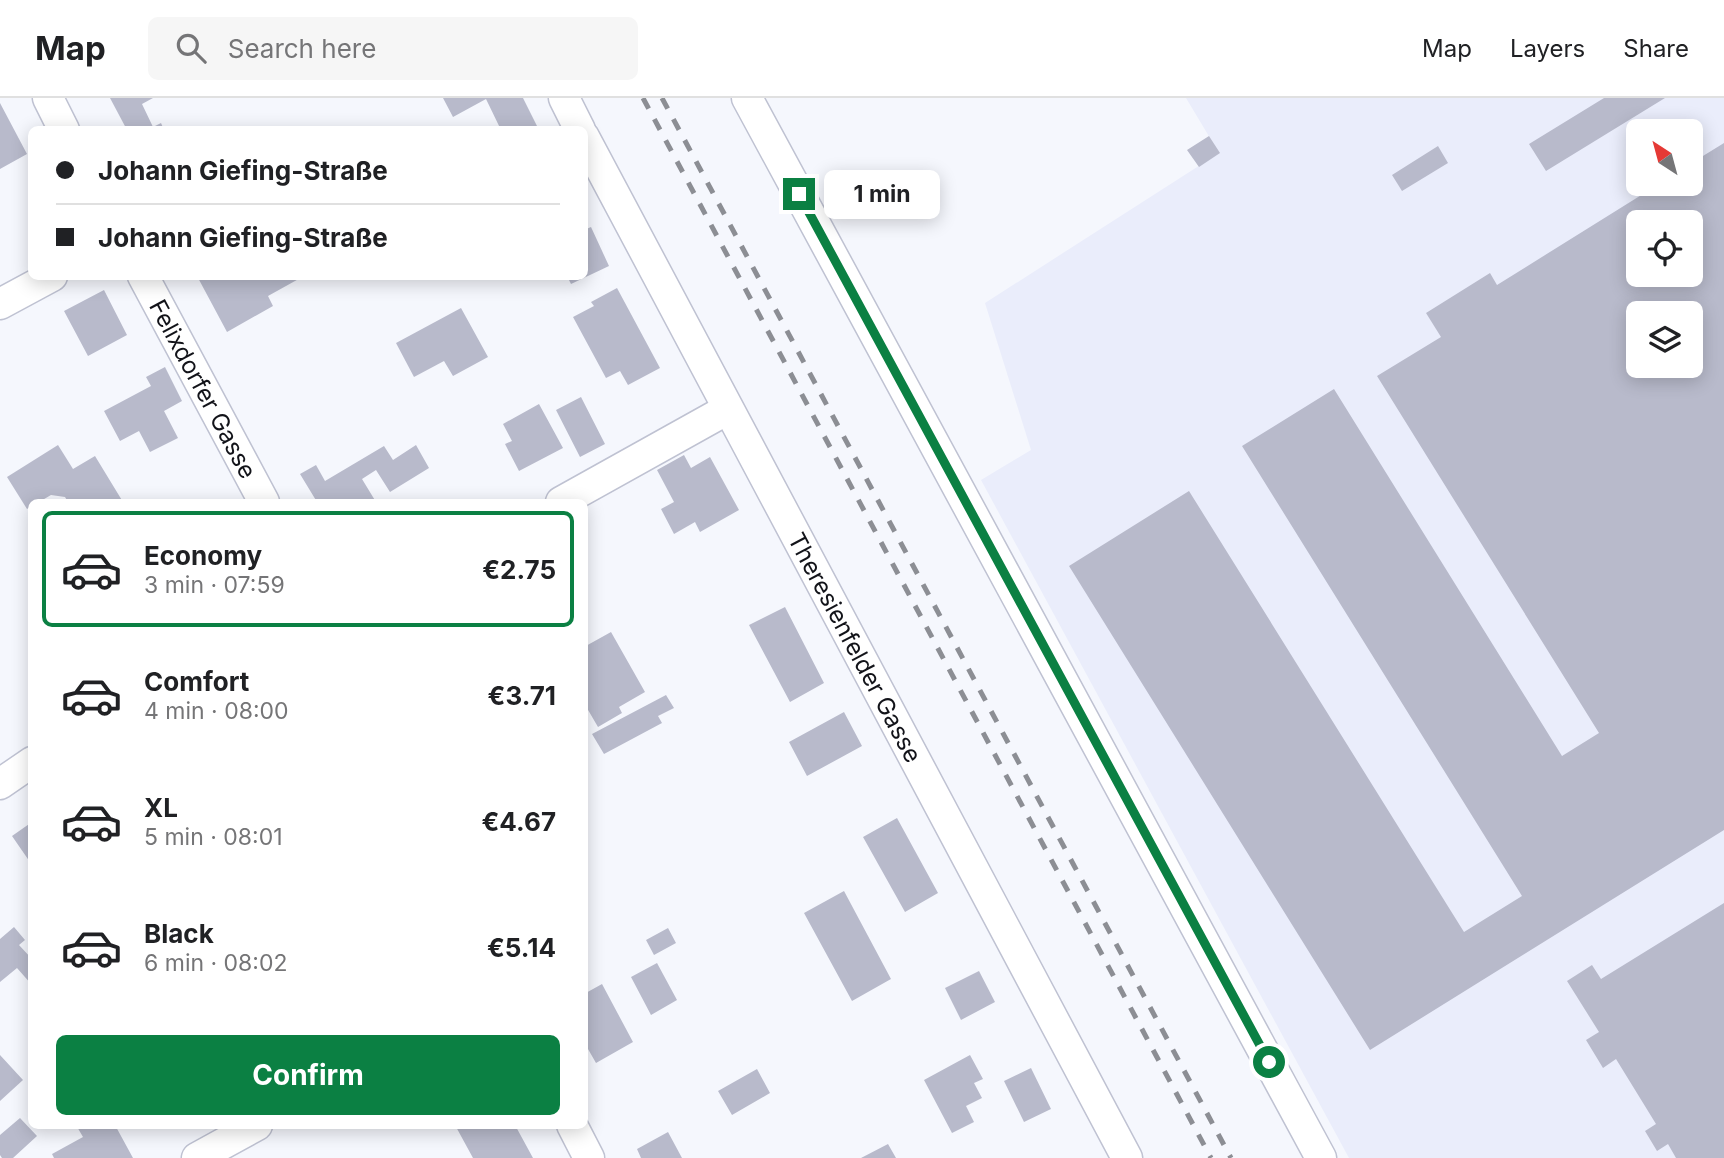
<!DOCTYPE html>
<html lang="en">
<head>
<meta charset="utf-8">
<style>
  :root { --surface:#fff; --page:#f6f6f6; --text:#202124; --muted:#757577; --line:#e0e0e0; --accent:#0b8043 }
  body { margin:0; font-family:Inter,sans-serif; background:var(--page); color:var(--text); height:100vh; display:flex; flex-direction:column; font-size:26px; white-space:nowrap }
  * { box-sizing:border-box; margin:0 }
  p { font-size:23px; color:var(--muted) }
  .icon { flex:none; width:38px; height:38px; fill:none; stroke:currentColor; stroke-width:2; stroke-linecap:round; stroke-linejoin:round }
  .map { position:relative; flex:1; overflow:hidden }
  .drawer { position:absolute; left:28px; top:401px; width:560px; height:630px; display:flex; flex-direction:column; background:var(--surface); border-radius:10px; box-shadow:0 4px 18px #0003 }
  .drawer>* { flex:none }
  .banner { position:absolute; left:28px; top:28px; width:560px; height:154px; border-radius:10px; box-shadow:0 4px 18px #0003; display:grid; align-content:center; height:154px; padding:0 28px; background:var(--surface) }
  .needle { width:46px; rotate:324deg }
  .controls { position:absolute; left:1626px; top:21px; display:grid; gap:14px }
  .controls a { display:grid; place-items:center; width:77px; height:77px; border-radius:10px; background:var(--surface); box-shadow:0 4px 18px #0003; font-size:35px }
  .end { position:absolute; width:32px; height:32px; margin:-16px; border:9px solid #0b8043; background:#fff; box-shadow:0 0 0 4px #fff }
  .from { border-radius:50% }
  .bubble { position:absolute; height:49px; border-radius:10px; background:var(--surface); box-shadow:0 4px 18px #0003; font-size:23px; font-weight:700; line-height:49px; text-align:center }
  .banner b { display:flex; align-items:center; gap:24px; height:66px; font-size:26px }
  .banner b+b { border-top:2px solid var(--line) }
  .banner i { width:18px; height:18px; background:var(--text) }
  ul { padding:12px 0 0; list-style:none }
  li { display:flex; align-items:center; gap:21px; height:116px; margin:0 14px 10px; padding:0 14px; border:4px solid transparent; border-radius:10px }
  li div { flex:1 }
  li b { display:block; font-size:26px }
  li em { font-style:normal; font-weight:700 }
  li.selected { border-color:var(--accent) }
  li>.icon { width:63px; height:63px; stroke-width:1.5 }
  .cta { display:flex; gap:14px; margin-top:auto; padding:14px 28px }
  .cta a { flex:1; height:80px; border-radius:10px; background:var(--accent); color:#fff; font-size:28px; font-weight:700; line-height:80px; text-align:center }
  header { display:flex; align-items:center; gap:42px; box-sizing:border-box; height:98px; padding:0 35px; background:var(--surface); border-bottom:2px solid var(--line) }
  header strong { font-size:33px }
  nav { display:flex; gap:38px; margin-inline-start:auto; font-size:24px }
  .search { width:490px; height:63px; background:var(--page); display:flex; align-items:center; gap:18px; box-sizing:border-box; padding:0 24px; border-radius:10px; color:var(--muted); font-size:26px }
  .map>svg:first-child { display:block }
</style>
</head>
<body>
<header>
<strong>Map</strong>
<div class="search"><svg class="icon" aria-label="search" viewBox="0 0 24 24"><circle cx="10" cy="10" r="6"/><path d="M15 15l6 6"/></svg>Search here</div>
<nav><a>Map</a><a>Layers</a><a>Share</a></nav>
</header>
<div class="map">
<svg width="1724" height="1060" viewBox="0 0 1724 1060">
  <rect width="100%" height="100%" fill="#f5f7fd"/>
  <!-- built -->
  <path fill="#eaedfb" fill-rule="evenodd" d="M1186,0h538v1060h-375l-368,-678 50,-30 -46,-147 234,-150zM1638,33h52v53h-52zM1638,124h52v53h-52zM1638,215h52v53h-52z"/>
  <!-- building -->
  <path fill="#b8bacb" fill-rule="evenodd" d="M110,0h43l-11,6 11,23 8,-4 3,7h-37z
    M443,0h80l16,32h-38l-15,-31 -33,18z
    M1604,0h61l-119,73 -17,-27z
    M0,5l27,51 -27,15z
    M1209,38l11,17 -21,14 -12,-17z
    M1724,45v687l-354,220 -301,-484 120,-75 275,441 58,-36 -280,-450 92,-57 228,367 37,-23 -222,-357 64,-39 -15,-24 64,-40 7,12 162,-101h31v-20zM1638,124h52v53h-52zM1638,215h52v53h-52z
    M1438,48l10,17 -46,28 -10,-16z
    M591,129l18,39 -38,18 -4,-8h17v-46z
    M197,178h107l-36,20 5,10 -46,26z
    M617,190l43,80 -32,17 -8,-14 -14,7 -33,-61 21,-11 -3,-4z
    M104,192l23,45 -39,21 -24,-45z
    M461,210l27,49 -35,19 -9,-15 -30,16 -18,-34z
    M165,269l17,34 -18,10 14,27 -28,14 -11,-21 -19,10 -16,-30 47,-25 -5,-9z
    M581,299l24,47 -25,13 -24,-47z
    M539,306l24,44 -44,23 -14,-27 7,-3 -9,-17z
    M58,347l15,24 22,-13 28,46h-55l-3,-5 -14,-2 -12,7h-7v4l-5,3 -20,-32z
    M416,347l13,23 -39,24 -14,-22 -14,9 14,23h-59l-17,-28 16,-9 9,16 59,-35 9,14z
    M684,357l7,13 19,-11 29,53 -39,22 -5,-10 -21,12 -13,-25 13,-7 -17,-32z
    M785,509l39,76 -34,19 -41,-77z
    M611,534l34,60 -26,15 3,6 -24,14 -14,-24v-56z
    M666,597l8,13 -16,8 4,7 -58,31 -12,-20z
    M844,614l18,34 -55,30 -18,-34z
    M897,720l41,75 -33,19 -42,-75z
    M32,724v43l-20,-29z
    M844,793l47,88 -39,22 -48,-88z
    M1724,805v255h-48l-8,-14 -11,7 -12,-20 11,-7 -40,-65 -13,9 -17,-28 13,-8 -32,-51 25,-16 9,14z
    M14,829l11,13 -6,5 13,14v26l-15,-17 -17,14v-43z
    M668,830l8,15 -22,12 -8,-15z
    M657,865l20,37 -26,15 -20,-38z
    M979,873l16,31 -34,18 -16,-32z
    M602,886l31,58 -37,21 -12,-21v-48z
    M0,957l23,25 -23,21z
    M970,957l13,24 -9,4 8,15 -16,8 8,16 -22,11 -28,-53z
    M1031,970l20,41 -27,13 -20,-41z
    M757,971l13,24 -38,22 -14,-24z
    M20,1020l17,18 -24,22h-11l-2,-3v-20z
    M76,1027h39l18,33h-79l-2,-4 31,-17z
    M455,1027h60l18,33h-60z
    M668,1034l14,26h-41l-4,-9z
    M888,1046l8,14h-35z"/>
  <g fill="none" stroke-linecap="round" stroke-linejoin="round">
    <defs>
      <g id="minor">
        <path d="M48,0l16,32"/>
        <path d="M564,0l16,32"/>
        <path d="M747,0l574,1060"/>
        <path id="s1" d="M584,39l543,1021"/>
        <path id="s2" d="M143,178l121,226"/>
        <path d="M0,206l52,-28"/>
        <path d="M561,404l167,-93"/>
        <path d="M0,686l32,-22"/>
        <path d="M572,1027l17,33"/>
        <path d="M197,1060l60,-33"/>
      </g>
    </defs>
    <!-- minor casing -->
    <use href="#minor" stroke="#bfc2d2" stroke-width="33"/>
    <!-- minor -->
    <use href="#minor" stroke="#fff" stroke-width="30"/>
    <!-- rail -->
    <path stroke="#8c8e94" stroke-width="5" stroke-dasharray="12 12" stroke-linecap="butt" d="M643,0l568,1060
      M662,0l569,1060"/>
  </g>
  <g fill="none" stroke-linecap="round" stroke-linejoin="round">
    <!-- route -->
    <path stroke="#0b8043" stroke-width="9" d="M799,96l470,868"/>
  </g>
  <g text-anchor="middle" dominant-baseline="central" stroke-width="5" stroke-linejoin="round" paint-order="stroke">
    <!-- street labels -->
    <g font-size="24" fill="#121319" stroke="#f5f7fd">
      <text stroke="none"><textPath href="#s2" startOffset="128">Felixdorfer Gasse</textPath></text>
      <text stroke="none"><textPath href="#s1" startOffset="578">Theresienfelder Gasse</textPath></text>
    </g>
  </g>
</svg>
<div class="controls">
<a><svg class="needle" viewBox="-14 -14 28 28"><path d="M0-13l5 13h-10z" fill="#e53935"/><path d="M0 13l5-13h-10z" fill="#757577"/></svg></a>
<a><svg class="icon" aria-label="locate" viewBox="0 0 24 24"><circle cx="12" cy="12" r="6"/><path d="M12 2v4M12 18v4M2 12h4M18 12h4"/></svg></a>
<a><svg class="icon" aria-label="layers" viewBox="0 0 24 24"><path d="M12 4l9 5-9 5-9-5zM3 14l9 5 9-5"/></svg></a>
</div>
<i class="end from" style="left:1269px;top:964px"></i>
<i class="end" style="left:799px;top:96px"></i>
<div class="bubble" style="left:824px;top:72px;width:116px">1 min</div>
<div class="banner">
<b><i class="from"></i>Johann Giefing-Straße</b>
<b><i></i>Johann Giefing-Straße</b>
</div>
<section class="drawer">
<ul>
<li class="selected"><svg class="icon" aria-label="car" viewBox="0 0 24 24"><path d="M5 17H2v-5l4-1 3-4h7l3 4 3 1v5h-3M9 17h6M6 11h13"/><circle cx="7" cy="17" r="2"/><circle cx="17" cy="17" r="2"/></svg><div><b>Economy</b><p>3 min · 07:59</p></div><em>€2.75</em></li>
<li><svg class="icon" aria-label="car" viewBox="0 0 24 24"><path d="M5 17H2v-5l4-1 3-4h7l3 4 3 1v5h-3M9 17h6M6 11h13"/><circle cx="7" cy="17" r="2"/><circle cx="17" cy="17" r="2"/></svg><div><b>Comfort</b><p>4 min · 08:00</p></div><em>€3.71</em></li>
<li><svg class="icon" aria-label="car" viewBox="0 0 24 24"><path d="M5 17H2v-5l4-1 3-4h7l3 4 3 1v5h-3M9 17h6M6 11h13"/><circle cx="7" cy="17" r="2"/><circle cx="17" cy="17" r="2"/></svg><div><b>XL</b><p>5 min · 08:01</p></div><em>€4.67</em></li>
<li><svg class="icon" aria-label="car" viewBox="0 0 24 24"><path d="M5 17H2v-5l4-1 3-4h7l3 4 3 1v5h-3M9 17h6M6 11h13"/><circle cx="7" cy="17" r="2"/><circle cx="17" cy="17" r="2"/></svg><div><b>Black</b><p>6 min · 08:02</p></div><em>€5.14</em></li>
</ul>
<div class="cta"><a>Confirm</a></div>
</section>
</div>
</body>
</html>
